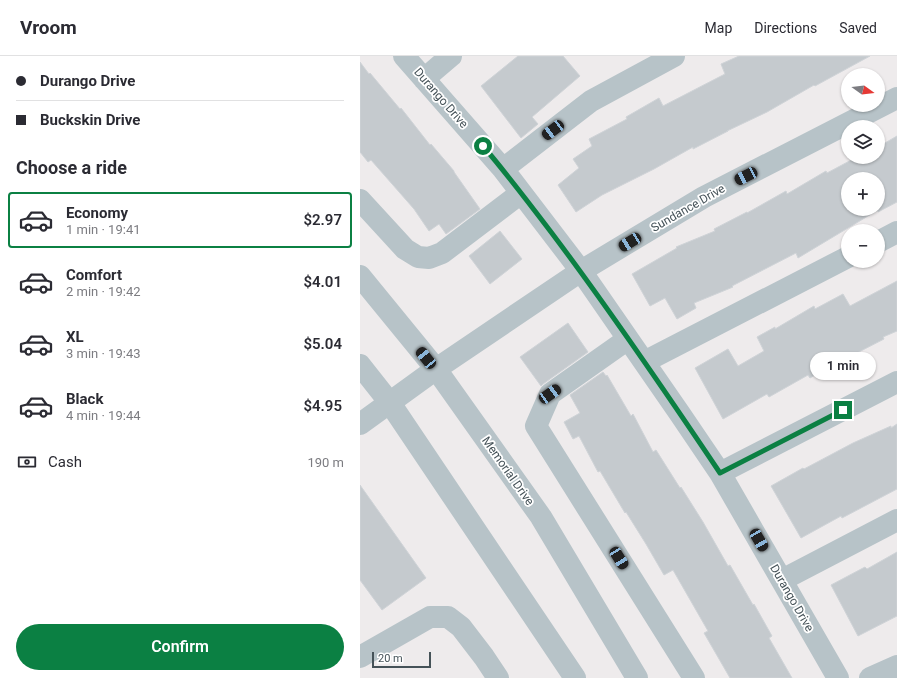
<!DOCTYPE html>
<html lang="en">
<head>
<meta charset="utf-8">
<style>
  :root { --surface:#fff; --page:#f7f7f7; --text:#2b2b33; --muted:#7c7c81; --line:#e1e1e2; --accent:#0b8043 }
  body { margin:0; font-family:Roboto,sans-serif; background:var(--page); color:var(--text); height:100vh; display:flex; flex-direction:column; font-size:15px; white-space:nowrap }
  * { box-sizing:border-box; margin:0 }
  p { font-size:13px; color:var(--muted) }
  .icon { flex:none; width:22px; height:22px; fill:none; stroke:currentColor; stroke-width:2; stroke-linecap:round; stroke-linejoin:round }
  .map { position:relative; flex:1; overflow:hidden }
  .panel { display:flex; flex-direction:column; background:var(--surface); width:360px }
  .panel>* { flex:none }
  .banner { display:grid; align-content:center; height:88px; padding:0 16px; background:var(--surface) }
  .needle { width:26px; rotate:105deg }
  .controls { position:absolute; left:481px; top:12px; display:grid; gap:8px }
  .controls a { display:grid; place-items:center; width:44px; height:44px; border-radius:50%; background:var(--surface); box-shadow:0 1px 3px #0004; font-size:20px }
  .scale { position:absolute; left:12px; bottom:10px; width:59px; box-sizing:border-box; padding-left:4px; border:2px solid #455258; border-top:0; font-size:11px; line-height:14px; white-space:nowrap; color:#455258; -webkit-text-stroke:3px #fff; paint-order:stroke }
  .end { position:absolute; width:18px; height:18px; margin:-9px; border:5px solid #0b8043; background:#fff; box-shadow:0 0 0 2px #fff }
  .from { border-radius:50% }
  .bubble { position:absolute; height:28px; border-radius:14px; background:var(--surface); box-shadow:0 1px 3px #0004; font-size:13px; font-weight:600; line-height:28px; text-align:center }
  .car { position:absolute; width:12px; height:24px; margin:-12px -6px; border-radius:5px; box-shadow:0 0 3px 1px #0007; background:linear-gradient(#222 24%,#8ab4d8 0 40%,#222 0 76%,#8ab4d8 0 86%,#222 0) }
  .banner b { display:flex; align-items:center; gap:14px; height:38px; font-size:15px }
  .banner b+b { border-top:1px solid var(--line) }
  .banner i { width:10px; height:10px; background:var(--text) }
  ul { padding:0; list-style:none }
  li { display:flex; align-items:center; gap:12px; height:56px; margin:0 8px 6px; padding:0 8px; border:2px solid transparent; border-radius:4px }
  li div { flex:1 }
  li b { display:block; font-size:15px }
  li em { font-style:normal; font-weight:600 }
  li.active { border-color:var(--accent) }
  li>.icon { width:36px; height:36px; stroke-width:1.5 }
  h2 { padding:0 16px; font-size:18px; line-height:48px }
  .pay { display:flex; align-items:center; gap:10px; height:44px; padding:0 16px; font-size:15px }
  .pay p { margin-inline-start:auto }
  .button { display:flex; gap:8px; margin-top:auto; padding:8px 16px }
  .button a { flex:1; height:46px; border-radius:24px; background:var(--accent); color:#fff; font-size:16px; font-weight:600; line-height:46px; text-align:center }
  header { display:flex; align-items:center; gap:24px; box-sizing:border-box; height:56px; padding:0 20px; background:var(--surface); border-bottom:1px solid var(--line) }
  header strong { font-size:19px }
  nav { display:flex; gap:22px; margin-inline-start:auto; font-size:14px }
  main { display:flex; flex:1; min-height:0 }
  .map>svg:first-child { display:block }
</style>
</head>
<body>
<header>
<strong>Vroom</strong>
<nav><a>Map</a><a>Directions</a><a>Saved</a></nav>
</header>
<main>
<section class="panel">
<div class="banner">
<b><i class="from"></i>Durango Drive</b>
<b><i></i>Buckskin Drive</b>
</div>
<h2>Choose a ride</h2>
<ul>
<li class="active"><svg class="icon" aria-label="car" viewBox="0 0 24 24"><path d="M5 17H2v-5l4-1 3-4h7l3 4 3 1v5h-3M9 17h6M6 11h13"/><circle cx="7" cy="17" r="2"/><circle cx="17" cy="17" r="2"/></svg><div><b>Economy</b><p>1 min · 19:41</p></div><em>$2.97</em></li>
<li><svg class="icon" aria-label="car" viewBox="0 0 24 24"><path d="M5 17H2v-5l4-1 3-4h7l3 4 3 1v5h-3M9 17h6M6 11h13"/><circle cx="7" cy="17" r="2"/><circle cx="17" cy="17" r="2"/></svg><div><b>Comfort</b><p>2 min · 19:42</p></div><em>$4.01</em></li>
<li><svg class="icon" aria-label="car" viewBox="0 0 24 24"><path d="M5 17H2v-5l4-1 3-4h7l3 4 3 1v5h-3M9 17h6M6 11h13"/><circle cx="7" cy="17" r="2"/><circle cx="17" cy="17" r="2"/></svg><div><b>XL</b><p>3 min · 19:43</p></div><em>$5.04</em></li>
<li><svg class="icon" aria-label="car" viewBox="0 0 24 24"><path d="M5 17H2v-5l4-1 3-4h7l3 4 3 1v5h-3M9 17h6M6 11h13"/><circle cx="7" cy="17" r="2"/><circle cx="17" cy="17" r="2"/></svg><div><b>Black</b><p>4 min · 19:44</p></div><em>$4.95</em></li>
</ul>
<div class="pay"><svg class="icon" aria-label="cash" viewBox="0 0 24 24"><path d="M3 7h18v10H3z"/><circle cx="12" cy="12" r="2"/></svg>Cash<p>190 m</p></div>
<div class="button"><a>Confirm</a></div>
</section>
<div class="map">
<svg width="537" height="622" viewBox="0 0 537 622">
  <rect width="100%" height="100%" fill="#eeebec"/>
  <!-- building -->
  <path fill="#c5cace" stroke="#cfd3d7" fill-rule="evenodd" d="M158,0h45l17,20 -48,41 6,7 -17,14 -40,-52z
    M379,0h131l-55,30 -1,-1 -47,27 -40,19h1l-35,18v-2l-39,22 -52,26 -26,17 -18,-27 21,-17 -6,-9 19,-13 -3,-7 38,-20 -1,-2 33,-19 4,8 62,-32 -4,-10z
    M0,6l9,12 1,-1 30,36 1,-1 29,37 1,-1 23,27v1l26,37 -34,25 -7,-10 -10,7 -15,-22 -43,-49 -3,2 -8,-10z
    M537,80v66l-19,10v-2l-80,48 -2,-5 -64,33 1,1 -39,16 2,5 -19,11 -12,-21 -15,8 -18,-32 45,-26 -1,-1 39,-16 -1,-2 33,-17v1l39,-22 1,3 39,-23 1,2 30,-16h21v-10zM488,123h30v30h-30z
    M140,175l22,28 -32,25 -21,-28z
    M537,225v50l-14,6 1,2 -33,17v-2l-41,24 -2,-3 -39,22 -2,-3 -44,25 -28,-51 33,-19 10,17 26,-15 -7,-14 18,-10v2l39,-23 1,3 28,-15 7,12z
    M208,267l20,29 -45,32 -2,2 -21,-29z
    M243,316l3,4 1,-1 24,41 2,-2 20,38 3,-2 24,38 1,-1 22,35 25,44 2,-1 23,40 1,-1 18,32 -3,2 23,40h-62l-26,-45 4,-2 -35,-61 -9,5 -18,-31 -20,-32 -1,1 -25,-42 -2,1 -19,-36 -6,3 -9,-17 16,-9 -10,-18z
    M537,368v65l-55,29 -1,-2 -40,22 -30,-52 32,-18 1,1 49,-26 38,-17v2z
    M0,429l66,93 -44,32 -22,-30z
    M537,496v64l-39,20 -27,-51 34,-18 2,2z"/>
  <g fill="none" stroke-linecap="round" stroke-linejoin="round">
    <!-- minor -->
    <path stroke="#b7c3c8" stroke-width="22" d="M44,0l99,113 78,102 99,143 40,59 118,205
      M64,23l27,-23
      M143,113l88,-68 83,-45
      M0,144l45,49 13,8 11,1 13,-5 79,-60
      M518,186l19,-10
      M0,220l76,93 105,148 96,161
      M268,283l-78,55 -14,32 158,252
      M284,306l204,-105
      M0,309l30,38 185,275
      M0,368l76,-55 145,-98 123,-74 193,-99
      M360,417l177,-91
      M422,524l115,-60
      M0,601l70,-40h18l13,10 23,30 14,21
      M510,622l27,-12"/>
  </g>
  <g fill="none" stroke-linecap="round" stroke-linejoin="round">
    <!-- route -->
    <path stroke="#0b8043" stroke-width="5" d="M123,90c24,28 46,57 68,86 59,78 114,159 169,241l123,-63"/>
  </g>
  <g text-anchor="middle" dominant-baseline="central" stroke-width="3.5" stroke-linejoin="round" paint-order="stroke">
    <!-- street labels -->
    <g font-size="12" fill="#455258" stroke="#fff">
      <text transform="translate(81 42) rotate(49)">Durango Drive</text>
      <text transform="translate(328 152) rotate(-30)">Sundance Drive</text>
      <text transform="translate(148 415) rotate(55)">Memorial Drive</text>
      <text transform="translate(432 542) rotate(60)">Durango Drive</text>
    </g>
  </g>
</svg>
<div class="controls">
<a><svg class="needle" viewBox="-14 -14 28 28"><path d="M0-13l5 13h-10z" fill="#e53935"/><path d="M0 13l5-13h-10z" fill="#7c7c81"/></svg></a>
<a><svg class="icon" aria-label="layers" viewBox="0 0 24 24"><path d="M12 4l9 5-9 5-9-5zM3 14l9 5 9-5"/></svg></a>
<a>+</a>
<a>−</a>
</div>
<div class="scale">20 m</div>
<i class="end from" style="left:123px;top:90px"></i>
<i class="end" style="left:483px;top:354px"></i>
<div class="bubble" style="left:450px;top:296px;width:66px">1 min</div>
<i class="car" style="left:193px;top:74px;rotate:233deg"></i>
<i class="car" style="left:386px;top:120px;rotate:243deg"></i>
<i class="car" style="left:270px;top:186px;rotate:239deg"></i>
<i class="car" style="left:66px;top:302px;rotate:321deg"></i>
<i class="car" style="left:190px;top:338px;rotate:55deg"></i>
<i class="car" style="left:399px;top:484px;rotate:150deg"></i>
<i class="car" style="left:259px;top:502px;rotate:148deg"></i>
</div>
</main>
</body>
</html>
